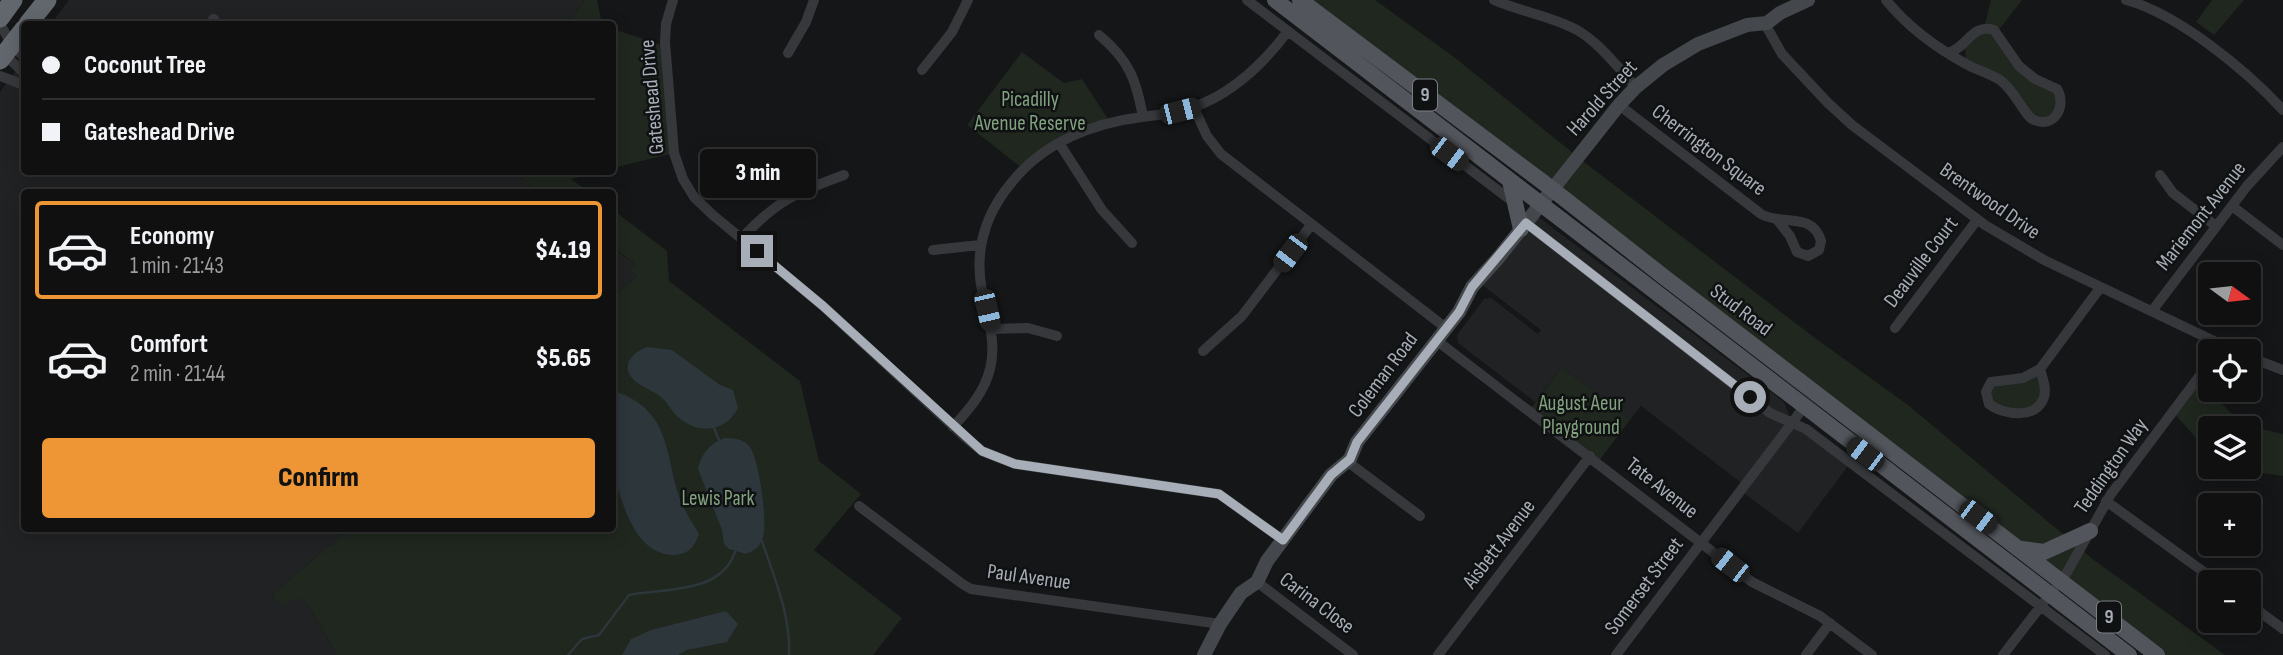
<!DOCTYPE html>
<html lang="en">
<head>
<meta charset="utf-8">
<style>
  :root { --surface:#101011; --page:#19191a; --text:#f1f3f6; --muted:#9c9d9f; --line:#303031; --accent:#ee9636 }
  body { margin:0; font-family:"Sofia Sans Condensed",sans-serif; background:var(--page); color:var(--text); height:100vh; display:flex; flex-direction:column; font-size:26px; white-space:nowrap }
  * { box-sizing:border-box; margin:0 }
  p { font-size:23px; color:var(--muted) }
  .icon { flex:none; width:38px; height:38px; fill:none; stroke:currentColor; stroke-width:2; stroke-linecap:round; stroke-linejoin:round }
  .map { position:relative; flex:1; overflow:hidden }
  .details { position:absolute; left:21px; top:189px; width:595px; height:343px; display:flex; flex-direction:column; background:var(--surface); border-radius:7px; box-shadow:0 4px 18px #0003,0 0 0 2px var(--line) }
  .details>* { flex:none }
  .hud { position:absolute; left:21px; top:21px; width:595px; height:154px; border-radius:7px; box-shadow:0 4px 18px #0003,0 0 0 2px var(--line); display:grid; align-content:center; height:154px; padding:0 21px; background:var(--surface) }
  .needle { width:46px; rotate:105deg }
  .controls { position:absolute; left:2198px; top:262px; display:grid; gap:14px }
  .controls a { display:grid; place-items:center; width:63px; height:63px; border-radius:7px; background:var(--surface); box-shadow:0 4px 18px #0003,0 0 0 2px var(--line); font-size:35px }
  .end { position:absolute; width:32px; height:32px; margin:-16px; border:9px solid #a7aeb7; background:#111; box-shadow:0 0 0 4px #111 }
  .from { border-radius:50% }
  .bubble { position:absolute; height:49px; border-radius:7px; background:var(--surface); box-shadow:0 4px 18px #0003,0 0 0 2px var(--line); font-size:23px; font-weight:800; line-height:49px; text-align:center }
  .car { position:absolute; width:21px; height:42px; margin:-21px -10px; border-radius:9px; box-shadow:0 0 5px 2px #0007; background:linear-gradient(#222 24%,#8ab4d8 0 40%,#222 0 76%,#8ab4d8 0 86%,#222 0) }
  .hud b { display:flex; align-items:center; gap:24px; height:66px; font-size:26px }
  .hud b+b { border-top:2px solid var(--line) }
  .hud i { width:18px; height:18px; background:var(--text) }
  ul { padding:12px 0 0; list-style:none }
  li { display:flex; align-items:center; gap:21px; height:98px; margin:0 14px 10px; padding:0 7px; border:4px solid transparent; border-radius:7px }
  li div { flex:1 }
  li b { display:block; font-size:26px }
  li em { font-style:normal; font-weight:800 }
  li.on { border-color:var(--accent) }
  li>.icon { width:63px; height:63px; stroke-width:1.5 }
  .primary-button { display:flex; gap:14px; margin-top:auto; padding:14px 21px }
  .primary-button a { flex:1; height:80px; border-radius:7px; background:var(--accent); color:#111; font-size:28px; font-weight:800; line-height:80px; text-align:center }
  .map>svg:first-child { display:block }
</style>
</head>
<body>
<div class="map">
<svg width="2283" height="655" viewBox="0 0 2283 655">
  <rect width="100%" height="100%" fill="#151617"/>
  <!-- built -->
  <path fill="#212224" d="M69,0h516l-18,24h-516z
    M24,59v113h489l28,20h-517v336l324,1 -76,66 8,6 21,-2 7,5 29,51h-337v-563z
    M1533,213l251,189 8,20 59,40 -53,71 -57,-42 3,-6 -103,-79 -11,14 -68,-53 -27,35 -77,-59 -1,-8 27,-36 7,-1 47,36 3,-4 -64,-49z
    M612,247l24,18 1,11 -24,21z"/>
  <!-- green -->
  <path fill="#1f271f" d="M585,0h12l5,24h-35z
    M1302,0h73l79,57 134,108 227,173 93,67 186,155 131,95h-68z
    M1991,0h31l-25,32 14,25 39,28 10,24 -22,13 -21,-26 -51,-32 -1,-18 19,-18z
    M2212,0h32l-30,35 -18,-13z
    M613,29l52,17 9,107 -61,15z
    M1022,52l42,31 18,-4 28,43 -13,4 -74,43 -56,-44z
    M513,172h87l-29,7 18,13h-48z
    M613,210l54,41 2,30 131,100 19,80 42,33 -47,56 88,68 -29,37h-536l-29,-51 -7,-5 -9,2 -11,6 -1,-6 -3,2 -5,-8 76,-66 264,-1 1,-231 24,-21 -6,-5 5,-6 -23,-18z
    M1562,367l68,53 -32,42 -69,-51z
    M2040,369l5,26 -23,18 -36,-14 1,-11z
    M2197,379l46,46 40,9v42l-62,-9h28v-38h-39v25l-37,-42z"/>
  <!-- water -->
  <path fill="#2c363b" d="M647,347l25,3 48,35 13,5 5,18c-12,24 -40,27 -60,9 -7,-6 -10,-14 -17,-20 -10,-8 -31,-14 -33,-27 -2,-12 9,-19 19,-23z
    M620,393c50,20 45,60 59,103 4,13 13,26 20,38 -5,14 -11,21 -27,21 -41,-2 -54,-63 -60,-95 -3,-20 0,-45 1,-66z
    M725,438c9,0 19,1 25,9 9,12 19,79 12,93 -3,8 -9,11 -16,14l-17,-5 -5,-5 -2,-14 -24,-61c3,-15 12,-26 27,-31z
    M726,611l12,13 -11,18 -40,8 -9,5h-56l9,-16 20,-9z"/>
  <g fill="none" stroke-linecap="round" stroke-linejoin="round">
    <!-- stream -->
    <path stroke="#2c363b" stroke-width="2.5" d="M714,428l5,12
      M762,541c12,36 29,75 27,114
      M568,655l14,-16 17,-4 30,-40c36,-7 92,-1 106,-43"/>
    <!-- street -->
    <path stroke="#36383c" stroke-width="10" d="M673,0l-7,24 -1,18 9,111 9,26 11,18 20,19 109,90 143,132 16,13 33,13 204,30 64,46
      M1247,0l261,198
      M1494,0c27,12 58,16 83,30 24,14 41,38 59,57
      M1886,0c21,26 51,48 80,64 10,6 23,9 34,16 15,10 24,36 34,40 21,9 33,-15 23,-31l-22,-10 -16,-13 -25,-36c-22,-7 -27,18 -46,23
      M2126,0c52,14 120,70 157,110
      M213,19h1
      M0,24l12,21 12,12
      M1765,24l17,30 46,49 24,22 133,100 59,35 193,92
      M1099,35c30,25 37,44 44,82
      M3,53l21,20
      M788,53l18,-31 8,-22
      M922,70l30,-38 16,-32
      M0,76l24,9
      M1619,105l142,109c21,12 51,-3 60,27l-2,9 -11,6 -11,-4 -7,-16 -12,-15
      M1194,108l13,28 14,18 225,174
      M1059,143l43,67 30,33
      M2160,175l13,18 43,33
      M2232,206l51,39
      M1526,223l244,190 36,16 299,226
      M742,238c34,-37 55,-46 102,-63
      M933,250l47,-5
      M2152,311l95,-125 36,-39
      M1895,328l82,-108
      M991,329l37,-1 29,8
      M1436,340l316,242 68,34 52,39
      M1203,351l39,-35 69,-91
      M2249,357l34,13
      M2040,369c2,8 7,19 4,28 -7,23 -41,18 -55,7l-3,-12 5,-10 32,-4 17,-9 60,-81
      M953,427c16,-18 31,-34 37,-58 7,-27 -3,-52 -8,-78 -8,-41 4,-78 30,-109 32,-40 81,-59 130,-65 17,-2 35,-4 52,-10 39,-14 70,-44 94,-76
      M1348,462l72,54
      M2106,501l113,82
      M859,506l102,77 10,6 249,35
      M1257,582l96,73
      M2057,586l9,-12 45,-80 99,-132
      M2249,604l34,25
      M1438,655l152,-199
      M1616,655l188,-248
      M1806,655l24,-32
      M2003,655l41,-53"/>
    <!-- secondary -->
    <path stroke="#44474c" stroke-width="14" d="M1204,655l16,-31 21,-31 16,-11 10,-21 64,-86 19,-16 7,-17 102,-130 13,-25 27,-30 120,-152 17,-18 27,-22 35,-21 49,-19 20,-2 13,-10 28,-13"/>
    <!-- primary -->
    <path stroke="#52555b" stroke-width="16" d="M1275,0l854,655
      M1300,0l252,189 112,88 493,378
      M1510,181l11,48
      M2022,549l22,3 46,-21"/>
    <!-- highway -->
    <path stroke="#62676d" stroke-width="19" d="M0,18l13,-18
      M28,24l19,-24
      M0,60l24,-31"/>
  </g>
  <g fill="none" stroke-linecap="round" stroke-linejoin="round">
    <!-- route -->
    <path stroke="#a7aeb7" stroke-width="9" d="M757,251l66,55 159,145 33,13 204,30 64,46 48,-65 19,-16 7,-17 102,-130 13,-25 54,-64 224,174"/>
  </g>
  <g text-anchor="middle" dominant-baseline="central" stroke-width="5" stroke-linejoin="round" paint-order="stroke">
    <!-- shield labels -->
    <g fill="#101112" stroke="#7a7f86" stroke-width="2">
      <rect x="1413" y="79.5" width="24" height="31" rx="5"/>
      <rect x="2097" y="601.5" width="24" height="31" rx="5"/>
    </g>
    <g font-size="19" font-weight="bold" fill="#a7aeb7">
      <text x="1425" y="95">9</text>
      <text x="2109" y="617">9</text>
    </g>
    <!-- street labels -->
    <g font-size="21" fill="#a7aeb7" stroke="#101112">
      <text transform="translate(652 97) rotate(-95)">Gateshead Drive</text>
      <text transform="translate(1602 98) rotate(-48)">Harold Street</text>
      <text transform="translate(1709 150) rotate(37)">Cherrington Square</text>
      <text transform="translate(1990 201) rotate(35)">Brentwood Drive</text>
      <text transform="translate(2201 216) rotate(-52)">Mariemont Avenue</text>
      <text transform="translate(1921 262) rotate(-53)">Deauville Court</text>
      <text transform="translate(1741 310) rotate(37)">Stud Road</text>
      <text transform="translate(1383 375) rotate(-53)">Coleman Road</text>
      <text transform="translate(2111 466) rotate(-55)">Teddington Way</text>
      <text transform="translate(1662 488) rotate(38)">Tate Avenue</text>
      <text transform="translate(1499 544) rotate(-53)">Aisbett Avenue</text>
      <text transform="translate(1029 577) rotate(8)">Paul Avenue</text>
      <text transform="translate(1644 586) rotate(-53)">Somerset Street</text>
      <text transform="translate(1317 603) rotate(37)">Carina Close</text>
    </g>
    <!-- park labels -->
    <g font-size="21" fill="#82a27f" stroke="#101112">
      <text x="1030" y="99">Picadilly<tspan x="1030" dy="24">Avenue Reserve</tspan></text>
      <text x="1581" y="403">August Aeur<tspan x="1581" dy="24">Playground</tspan></text>
      <text x="718" y="498">Lewis Park</text>
    </g>
  </g>
</svg>
<div class="controls">
<a><svg class="needle" viewBox="-14 -14 28 28"><path d="M0-13l5 13h-10z" fill="#e53935"/><path d="M0 13l5-13h-10z" fill="#9c9d9f"/></svg></a>
<a><svg class="icon" aria-label="locate" viewBox="0 0 24 24"><circle cx="12" cy="12" r="6"/><path d="M12 2v4M12 18v4M2 12h4M18 12h4"/></svg></a>
<a><svg class="icon" aria-label="layers" viewBox="0 0 24 24"><path d="M12 4l9 5-9 5-9-5zM3 14l9 5 9-5"/></svg></a>
<a>+</a>
<a>−</a>
</div>
<i class="end from" style="left:1750px;top:397px"></i>
<i class="end" style="left:757px;top:251px"></i>
<div class="bubble" style="left:700px;top:149px;width:116px">3 min</div>
<i class="car" style="left:1180px;top:111px;rotate:76deg"></i>
<i class="car" style="left:1449px;top:154px;rotate:127deg"></i>
<i class="car" style="left:1290px;top:253px;rotate:217deg"></i>
<i class="car" style="left:987px;top:310px;rotate:167deg"></i>
<i class="car" style="left:1865px;top:454px;rotate:307deg"></i>
<i class="car" style="left:1978px;top:517px;rotate:127deg"></i>
<i class="car" style="left:1730px;top:565px;rotate:308deg"></i>
<div class="hud">
<b><i class="from"></i>Coconut Tree</b>
<b><i></i>Gateshead Drive</b>
</div>
<section class="details">
<ul>
<li class="on"><svg class="icon" aria-label="car" viewBox="0 0 24 24"><path d="M5 17H2v-5l4-1 3-4h7l3 4 3 1v5h-3M9 17h6M6 11h13"/><circle cx="7" cy="17" r="2"/><circle cx="17" cy="17" r="2"/></svg><div><b>Economy</b><p>1 min · 21:43</p></div><em>$4.19</em></li>
<li><svg class="icon" aria-label="car" viewBox="0 0 24 24"><path d="M5 17H2v-5l4-1 3-4h7l3 4 3 1v5h-3M9 17h6M6 11h13"/><circle cx="7" cy="17" r="2"/><circle cx="17" cy="17" r="2"/></svg><div><b>Comfort</b><p>2 min · 21:44</p></div><em>$5.65</em></li>
</ul>
<div class="primary-button"><a>Confirm</a></div>
</section>
</div>
</body>
</html>
